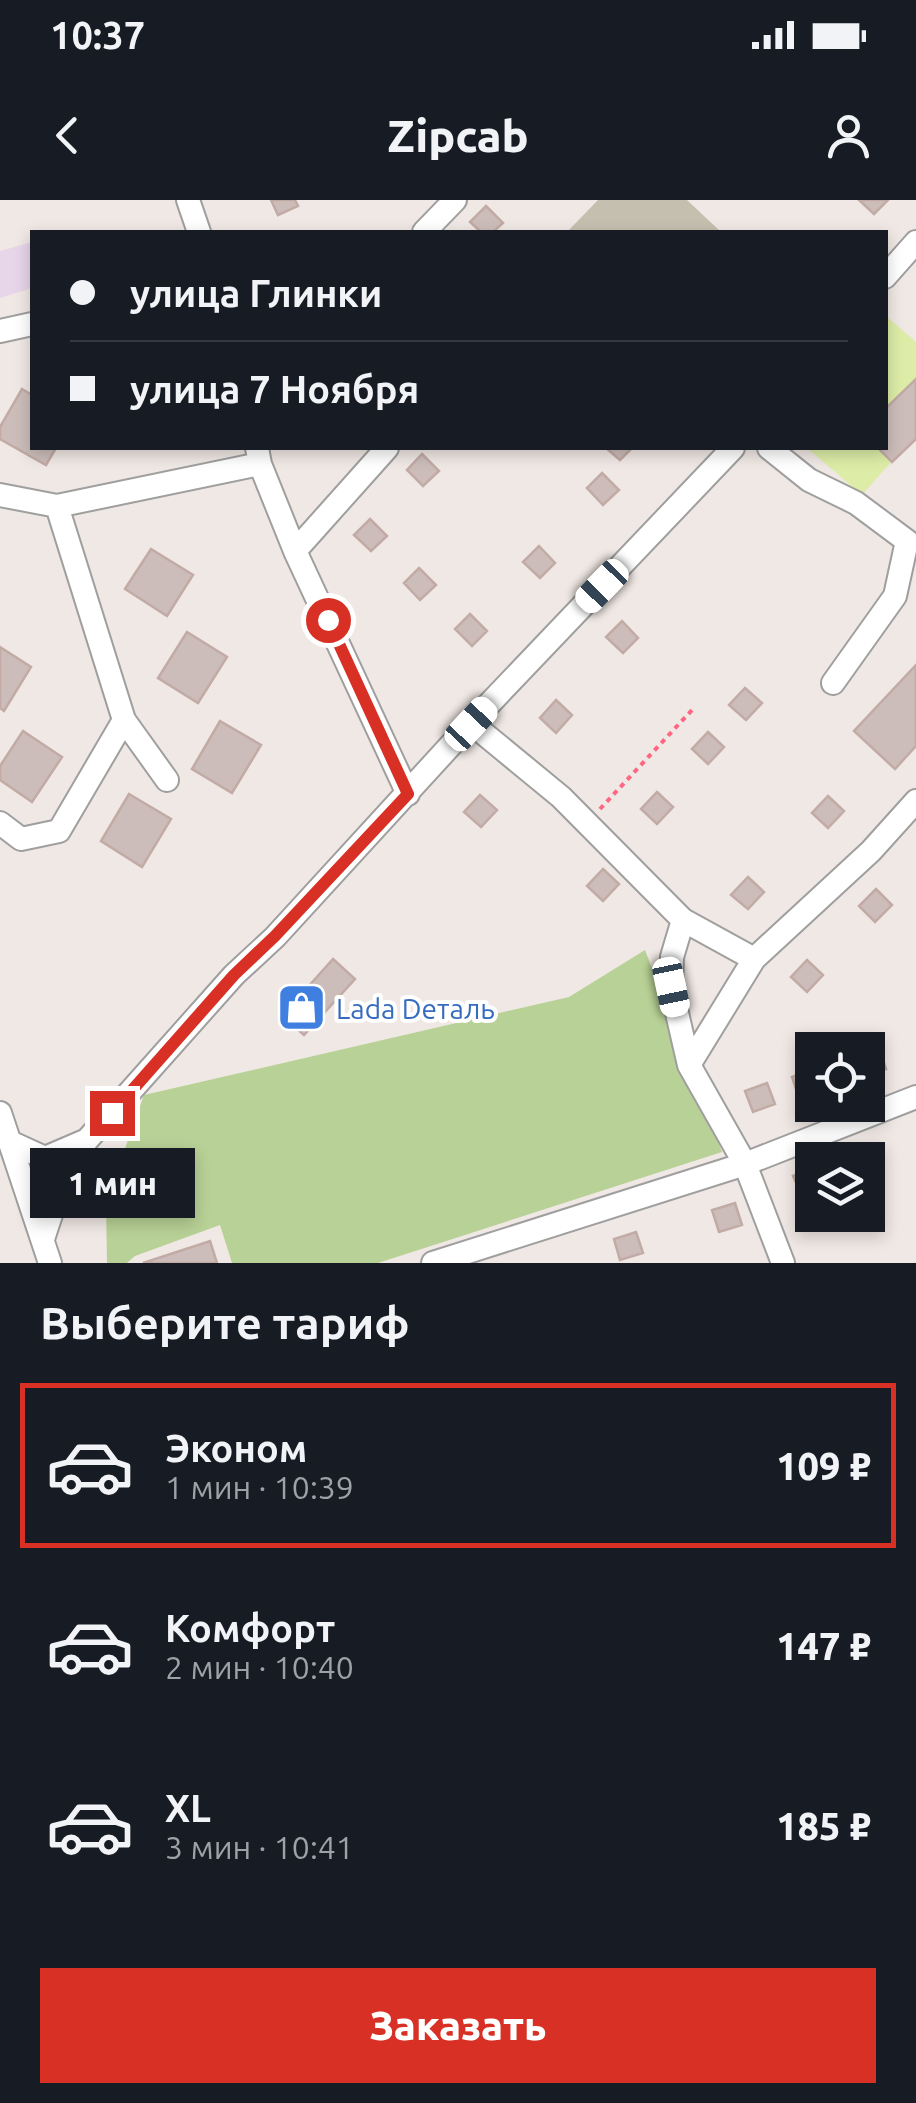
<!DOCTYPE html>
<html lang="ru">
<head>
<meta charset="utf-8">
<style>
  :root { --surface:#171b24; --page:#20242c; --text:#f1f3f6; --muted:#9ea1a6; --line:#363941; --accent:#d93025 }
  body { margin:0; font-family:Ubuntu,sans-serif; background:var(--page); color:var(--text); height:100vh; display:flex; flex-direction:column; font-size:38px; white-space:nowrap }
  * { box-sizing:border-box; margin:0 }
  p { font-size:32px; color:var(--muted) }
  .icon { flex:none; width:55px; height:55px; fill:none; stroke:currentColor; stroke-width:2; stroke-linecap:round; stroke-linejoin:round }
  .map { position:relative; height:1063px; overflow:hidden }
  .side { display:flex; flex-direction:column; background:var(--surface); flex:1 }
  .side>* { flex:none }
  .guide { position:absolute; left:30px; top:30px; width:858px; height:220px; border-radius:0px; box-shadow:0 5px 15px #0003; display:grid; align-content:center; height:220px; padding:0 40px; background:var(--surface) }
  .tools { position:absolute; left:795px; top:832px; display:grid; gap:20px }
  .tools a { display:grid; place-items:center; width:90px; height:90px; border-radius:0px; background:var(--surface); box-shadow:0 5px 15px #0003; font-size:50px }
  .end { position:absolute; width:45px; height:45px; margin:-22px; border:12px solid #d93025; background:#fff; box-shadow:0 0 0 5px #fff }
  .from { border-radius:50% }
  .bubble { position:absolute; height:70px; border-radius:0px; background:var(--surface); box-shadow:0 5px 15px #0003; font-size:32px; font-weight:800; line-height:70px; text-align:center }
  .car { position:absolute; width:30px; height:60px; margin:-30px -15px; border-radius:12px; box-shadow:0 0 8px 2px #0007; background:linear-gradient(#fff 24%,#345 0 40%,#fff 0 76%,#345 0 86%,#fff 0) }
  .guide b { display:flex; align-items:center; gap:35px; height:95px; font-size:38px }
  .guide b+b { border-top:2px solid var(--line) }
  .guide i { width:25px; height:25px; background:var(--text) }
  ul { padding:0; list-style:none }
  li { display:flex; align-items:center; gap:30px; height:165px; margin:0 20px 15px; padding:0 20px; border:5px solid transparent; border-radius:0px }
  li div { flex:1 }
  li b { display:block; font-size:38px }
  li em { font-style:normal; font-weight:800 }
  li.active { border-color:var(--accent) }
  li>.icon { width:90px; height:90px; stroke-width:1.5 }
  h2 { padding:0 40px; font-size:45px; line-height:120px }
  .button { display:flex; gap:20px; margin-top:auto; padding:20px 40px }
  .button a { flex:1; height:115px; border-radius:0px; background:var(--accent); color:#fff; font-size:40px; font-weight:800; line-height:115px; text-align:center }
  .status { display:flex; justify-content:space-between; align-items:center; height:70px; padding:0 50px; background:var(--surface); direction:ltr }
  .status svg { height:28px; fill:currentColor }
  header { display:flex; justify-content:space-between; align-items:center; height:130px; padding:0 40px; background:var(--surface); font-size:45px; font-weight:800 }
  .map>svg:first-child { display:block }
</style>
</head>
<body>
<div class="status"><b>10:37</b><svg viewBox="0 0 49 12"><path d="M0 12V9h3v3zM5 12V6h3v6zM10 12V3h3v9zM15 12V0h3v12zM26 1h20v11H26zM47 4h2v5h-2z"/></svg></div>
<header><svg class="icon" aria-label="back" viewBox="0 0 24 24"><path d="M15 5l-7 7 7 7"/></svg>Zipcab<svg class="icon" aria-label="person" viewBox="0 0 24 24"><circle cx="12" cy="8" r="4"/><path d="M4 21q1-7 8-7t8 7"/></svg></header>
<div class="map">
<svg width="916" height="1063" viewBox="0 0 916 1063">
  <rect width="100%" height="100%" fill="#f0e8e4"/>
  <!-- industrial -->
  <path fill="#e7d5e9" d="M32,42v46l-32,10v-47z"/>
  <!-- construction -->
  <path fill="#c5bfaf" d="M598,0h89l34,32h-154z"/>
  <!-- grass -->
  <path fill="#ddeda7" d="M886,116l30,26v92l-54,61 -55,-47h78z"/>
  <!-- forest -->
  <path fill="#b8d196" d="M645,750l77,202 -344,111h-146l-12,-38 -85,31 -8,7h-20l-1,-61 38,-107 425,-98z"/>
  <!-- building -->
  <path fill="#ccbdba" stroke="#c2aaa5" stroke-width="2.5" d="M271,0h24l3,6 -20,9z
    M859,0h29l-14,14z
    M486,6l17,17 -10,9h-12l-11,-10z
    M916,179v60l-24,23 -14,-14h7v-39z
    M22,189l10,6v53h24l-10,17 -46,-26v-12z
    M606,248h26l-12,12z
    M422,254l17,17 -16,15 -16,-16z
    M602,273l17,17 -16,15 -16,-17z
    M370,319l17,17 -16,15 -17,-16z
    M539,346l16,17 -15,15 -17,-16z
    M151,349l42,26 -26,41 -42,-27z
    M419,368l17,17 -16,15 -16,-17z
    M470,414l17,17 -15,15 -17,-17z
    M622,421l16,17 -15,15 -17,-16z
    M187,432l40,25 -29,46 -40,-25z
    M0,447l31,20 -27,44 -4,-3z
    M916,465v81l-21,23 -41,-38z
    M745,488l17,15 -16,17 -17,-15z
    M556,500l16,15 -16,18 -16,-15z
    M220,521l41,24 -29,48 -40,-24z
    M23,531l39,26 -30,45 -32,-22v-14z
    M708,532l16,15 -16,17 -16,-15z
    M657,592l16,15 -16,17 -16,-15z
    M129,594l42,25 -29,48 -41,-26z
    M480,595l17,15 -16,17 -17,-15z
    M828,596l16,15 -16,17 -16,-15z
    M603,669l16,15 -16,17 -16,-15z
    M748,677l16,15 -16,17 -17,-14z
    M876,689l16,16 -17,17 -16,-16z
    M333,759l22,20 -51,56 -22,-19z
    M807,760l16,15 -16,17 -16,-15z
    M879,848l7,21 -18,7v-24z
    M812,869v24l-13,5 -7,-21z
    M767,883l8,21 -22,8 -8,-21z
    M812,968v24l-10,4 -9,-20z
    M735,1003l7,22 -23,7 -7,-22z
    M636,1032l7,21 -23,7 -6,-21z
    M210,1041l7,22h-74z"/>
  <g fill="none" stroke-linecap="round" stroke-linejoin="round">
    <defs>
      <path id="minor" d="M188,0l11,32
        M424,32l31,-32
        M885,77l31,-35
        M0,131l32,-7
        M257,248l3,16 35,87 113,243
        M769,248l40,32 47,23 51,38 -12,55 -62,87
        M0,295l57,11
        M295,351l92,-103
        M471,523l90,74 122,123 71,39
        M167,580l-43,-60 -67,-214 203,-42
        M0,623l21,16 38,-8 65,-111
        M683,720l-11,37 -1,30 18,78 56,99 38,99
        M689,865l65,-106 117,-108 45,-50
        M0,913l50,150
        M10,942l35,16 42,-18
        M43,1039l21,-64 23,-35 147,-165 41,-38 196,-214 262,-275
        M433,1063l312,-99 171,-67"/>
    </defs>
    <!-- minor casing -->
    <use href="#minor" stroke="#9f9f9f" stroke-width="26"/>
    <!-- path -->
    <path stroke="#ff6681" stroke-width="4" stroke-dasharray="5 5" stroke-linecap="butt" d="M600,609l92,-99"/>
    <!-- minor -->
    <use href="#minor" stroke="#fff" stroke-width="22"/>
  </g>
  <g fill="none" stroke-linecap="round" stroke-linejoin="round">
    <!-- route -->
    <path stroke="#d93025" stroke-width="12" d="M112,913l122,-138 41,-39 133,-142 -80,-174"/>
  </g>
  <!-- icons -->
  <defs>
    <symbol id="shop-square" viewBox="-11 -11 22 22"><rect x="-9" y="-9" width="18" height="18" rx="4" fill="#3f7fe0" stroke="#fff"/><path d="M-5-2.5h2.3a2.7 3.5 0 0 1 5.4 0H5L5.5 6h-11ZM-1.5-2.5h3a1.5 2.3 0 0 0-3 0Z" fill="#fff"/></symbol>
  </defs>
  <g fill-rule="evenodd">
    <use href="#shop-square" x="274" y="780" width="55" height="55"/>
  </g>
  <g text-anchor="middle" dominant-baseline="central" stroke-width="8" stroke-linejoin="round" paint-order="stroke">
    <!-- shop labels -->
    <g font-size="28" fill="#366cbe" stroke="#fff" text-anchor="start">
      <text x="336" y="808">Lada Dеталь</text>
    </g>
  </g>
</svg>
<div class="tools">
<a><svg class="icon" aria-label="locate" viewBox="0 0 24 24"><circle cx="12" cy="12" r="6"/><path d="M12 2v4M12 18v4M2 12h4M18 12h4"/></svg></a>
<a><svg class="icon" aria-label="layers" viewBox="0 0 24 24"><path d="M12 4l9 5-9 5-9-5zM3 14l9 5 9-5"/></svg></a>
</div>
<i class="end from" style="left:328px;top:420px"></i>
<i class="end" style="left:112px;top:913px"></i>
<div class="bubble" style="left:30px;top:948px;width:165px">1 мин</div>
<i class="car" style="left:602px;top:386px;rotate:224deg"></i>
<i class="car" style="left:471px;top:524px;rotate:43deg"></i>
<i class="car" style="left:671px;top:787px;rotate:168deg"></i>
<div class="guide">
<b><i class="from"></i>улица Глинки</b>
<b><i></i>улица 7 Ноября</b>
</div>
</div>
<section class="side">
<h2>Выберите тариф</h2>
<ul>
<li class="active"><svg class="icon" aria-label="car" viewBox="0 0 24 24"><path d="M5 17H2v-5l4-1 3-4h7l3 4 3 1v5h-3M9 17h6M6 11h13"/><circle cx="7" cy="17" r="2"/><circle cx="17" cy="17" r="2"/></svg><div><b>Эконом</b><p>1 мин · 10:39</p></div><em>109 ₽</em></li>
<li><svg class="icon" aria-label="car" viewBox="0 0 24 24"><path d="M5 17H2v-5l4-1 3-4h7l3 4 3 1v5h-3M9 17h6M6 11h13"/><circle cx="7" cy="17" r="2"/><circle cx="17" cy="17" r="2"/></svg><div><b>Комфорт</b><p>2 мин · 10:40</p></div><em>147 ₽</em></li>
<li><svg class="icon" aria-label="car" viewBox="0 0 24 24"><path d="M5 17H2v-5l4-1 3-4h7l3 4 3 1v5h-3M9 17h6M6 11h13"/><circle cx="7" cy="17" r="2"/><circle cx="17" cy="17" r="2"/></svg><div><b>XL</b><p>3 мин · 10:41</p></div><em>185 ₽</em></li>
</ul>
<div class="button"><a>Заказать</a></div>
</section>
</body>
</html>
